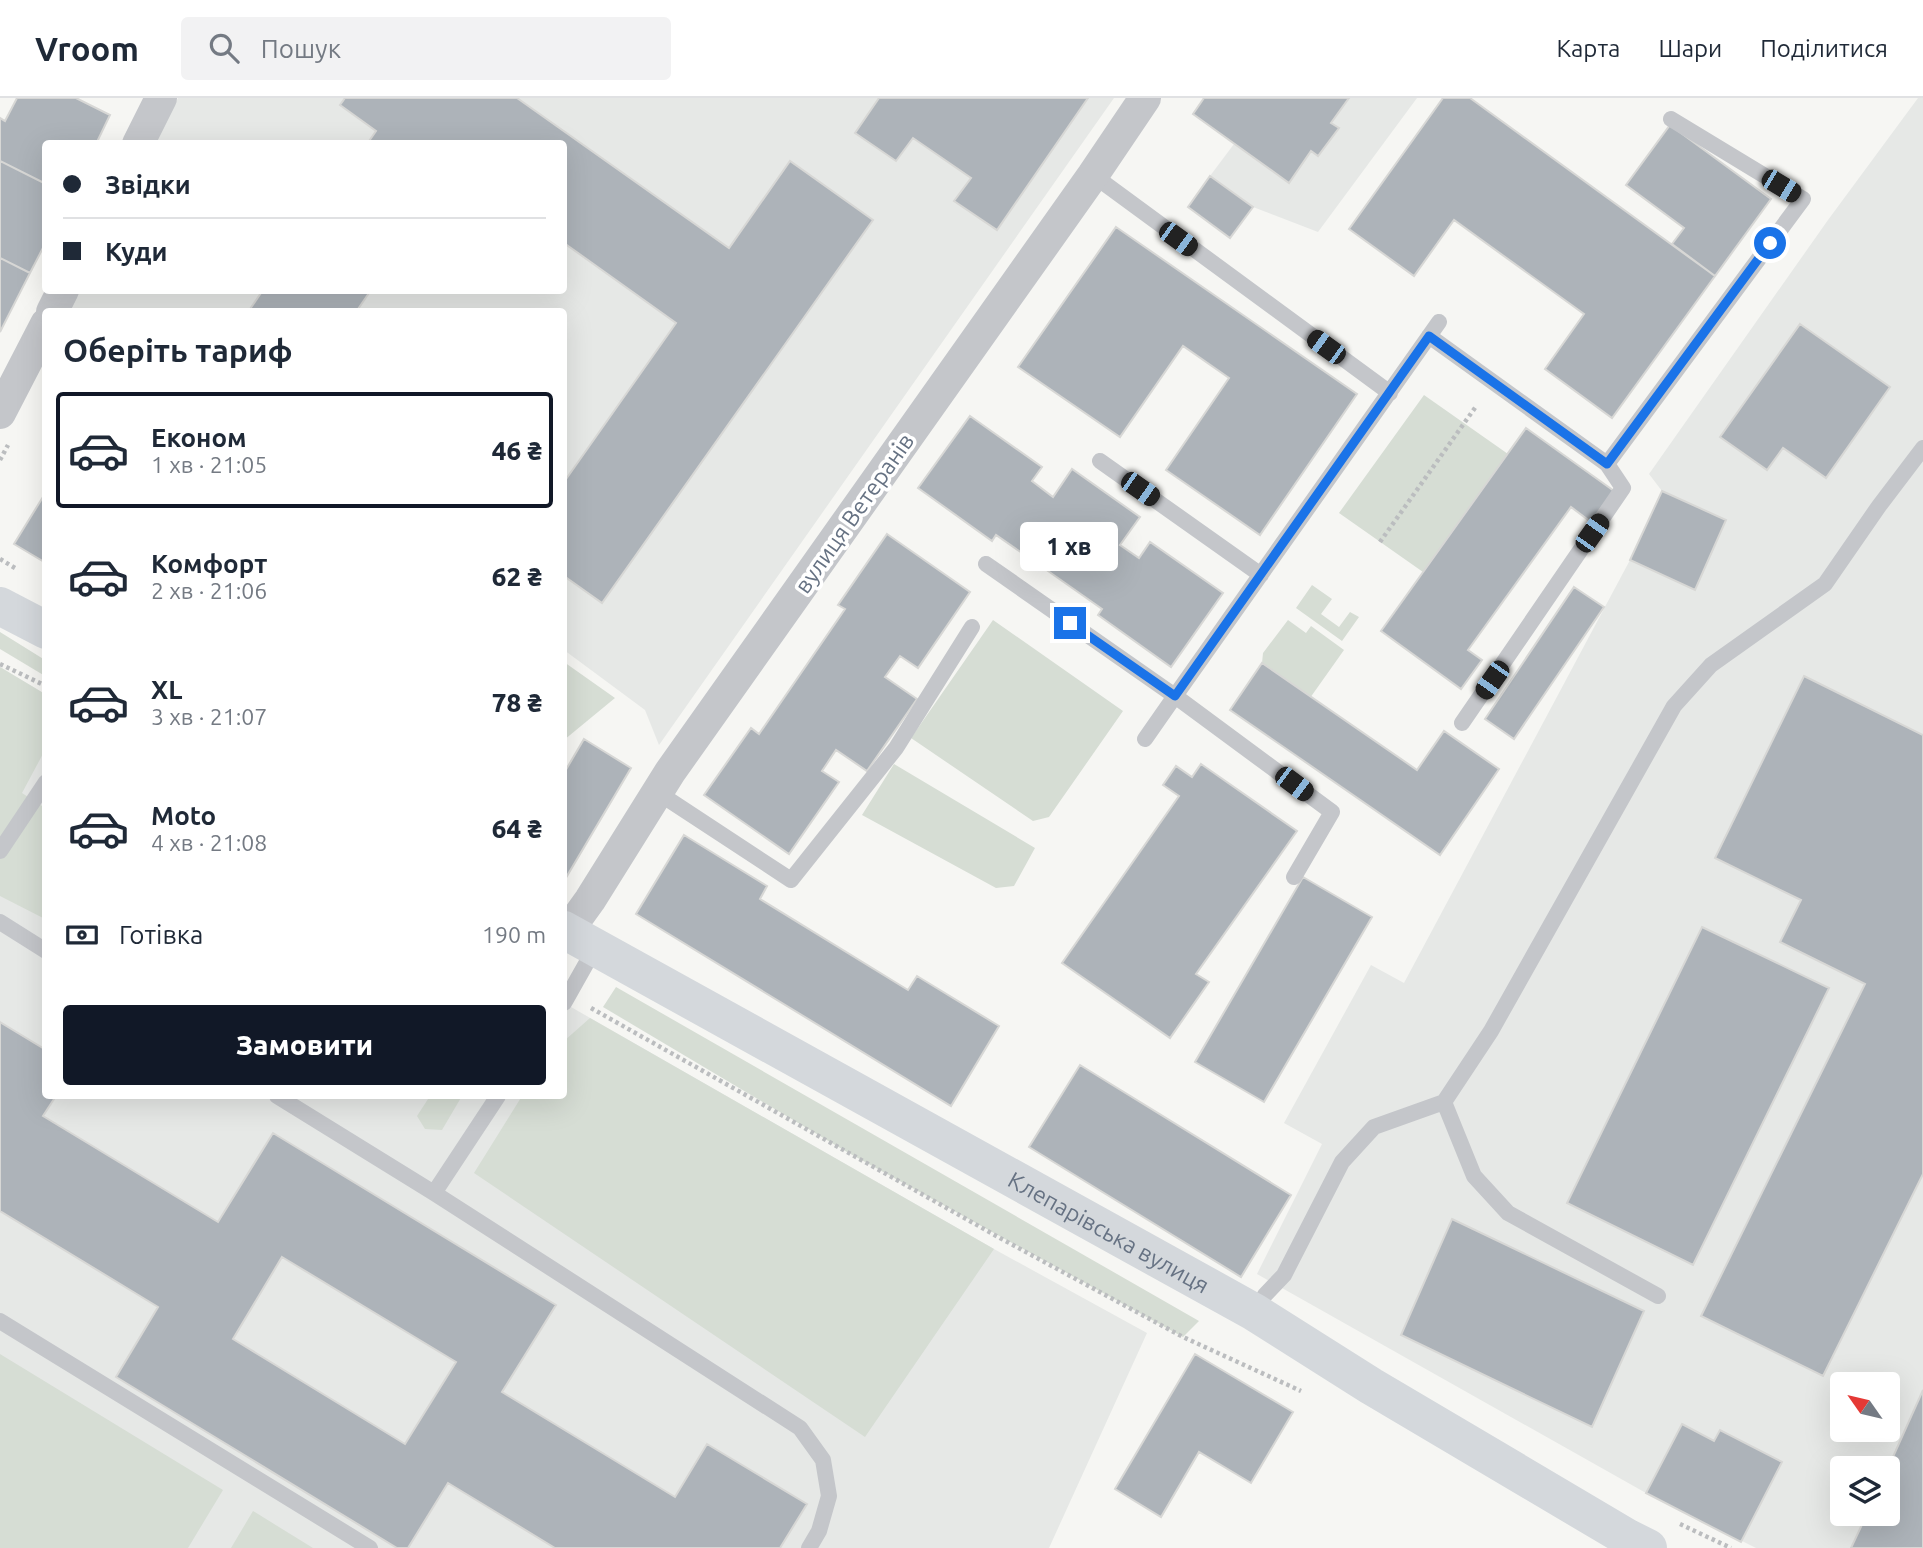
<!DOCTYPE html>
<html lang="uk">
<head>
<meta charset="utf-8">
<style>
  :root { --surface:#fff; --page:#f2f2f3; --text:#1f2937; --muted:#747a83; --line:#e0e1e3; --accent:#111827 }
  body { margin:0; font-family:Ubuntu,sans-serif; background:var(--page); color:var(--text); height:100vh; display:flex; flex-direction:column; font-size:26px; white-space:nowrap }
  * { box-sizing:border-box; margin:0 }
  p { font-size:23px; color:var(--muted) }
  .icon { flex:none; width:38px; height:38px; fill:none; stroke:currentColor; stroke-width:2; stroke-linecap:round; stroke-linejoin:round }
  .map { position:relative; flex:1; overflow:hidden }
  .side { position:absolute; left:42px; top:210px; width:525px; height:791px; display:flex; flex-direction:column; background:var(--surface); border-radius:7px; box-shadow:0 7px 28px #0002 }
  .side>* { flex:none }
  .banner { position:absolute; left:42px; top:42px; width:525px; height:154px; border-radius:7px; box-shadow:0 7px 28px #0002; display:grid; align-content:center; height:154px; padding:0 21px; background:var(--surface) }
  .needle { width:46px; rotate:304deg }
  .tools { position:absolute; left:1830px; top:1274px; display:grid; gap:14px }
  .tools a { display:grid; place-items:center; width:70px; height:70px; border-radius:7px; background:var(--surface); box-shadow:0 7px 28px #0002; font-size:35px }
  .end { position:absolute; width:32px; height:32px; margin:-16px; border:9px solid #1a73e8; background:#fff; box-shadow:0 0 0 4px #fff }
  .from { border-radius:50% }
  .bubble { position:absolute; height:49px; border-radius:7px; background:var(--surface); box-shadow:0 7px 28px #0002; font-size:23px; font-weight:800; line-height:49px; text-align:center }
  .car { position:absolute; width:21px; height:42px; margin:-21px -10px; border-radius:9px; box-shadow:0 0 5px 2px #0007; background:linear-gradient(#222 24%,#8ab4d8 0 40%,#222 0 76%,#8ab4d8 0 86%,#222 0) }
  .banner b { display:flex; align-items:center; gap:24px; height:66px; font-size:26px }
  .banner b+b { border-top:2px solid var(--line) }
  .banner i { width:18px; height:18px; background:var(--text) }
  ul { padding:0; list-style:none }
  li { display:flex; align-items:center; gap:21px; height:116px; margin:0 14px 10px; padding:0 7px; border:4px solid transparent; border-radius:7px }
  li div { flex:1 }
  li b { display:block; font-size:26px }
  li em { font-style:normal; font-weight:800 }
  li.active { border-color:var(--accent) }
  li>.icon { width:63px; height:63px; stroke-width:1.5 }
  h2 { padding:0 21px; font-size:32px; line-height:84px }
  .pay { display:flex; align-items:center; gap:18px; height:77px; padding:0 21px; font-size:26px }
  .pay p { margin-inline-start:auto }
  .button { display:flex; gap:14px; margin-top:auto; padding:14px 21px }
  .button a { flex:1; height:80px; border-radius:7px; background:var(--accent); color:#fff; font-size:28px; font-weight:800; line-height:80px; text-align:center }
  header { display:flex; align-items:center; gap:42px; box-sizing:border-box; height:98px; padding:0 35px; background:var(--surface); border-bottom:2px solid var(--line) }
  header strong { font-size:33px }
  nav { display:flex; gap:38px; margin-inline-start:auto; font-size:24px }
  .search { width:490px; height:63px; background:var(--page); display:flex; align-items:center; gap:18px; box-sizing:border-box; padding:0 24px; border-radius:7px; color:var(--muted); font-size:26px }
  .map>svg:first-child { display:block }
</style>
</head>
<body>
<header>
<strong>Vroom</strong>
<div class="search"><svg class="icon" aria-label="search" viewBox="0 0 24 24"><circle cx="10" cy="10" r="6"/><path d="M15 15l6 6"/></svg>Пошук</div>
<nav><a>Карта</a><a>Шари</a><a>Поділитися</a></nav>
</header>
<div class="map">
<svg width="1923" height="1450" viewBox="0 0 1923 1450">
  <rect width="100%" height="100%" fill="#f6f6f3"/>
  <!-- built -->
  <path fill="#e6e8e6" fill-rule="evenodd" d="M178,0h936l-455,647 -14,-35 -81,-60v-338l-495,-1 11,-21h484v-146l-409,-1z
    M1204,0h213l-99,134 -65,-25 -43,-31 24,-32 -41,-30z
    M1918,0h5v1450h-167l-110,-55 -389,-219 65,-130 -38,-21 87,-158 33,18 226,-423 32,-69 -13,-17 179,-254zM1843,1286h45v46h-45zM1843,1370h45v46h-45z
    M0,569l45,27 1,402h518v-93l430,246 153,84 -98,215h-1049z"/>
  <!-- green -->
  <path fill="#d6ddd4" d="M1424,297l84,59 -85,118 -84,-59z
    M1312,487l20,14 -11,15 18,13 11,-15 9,5 -17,24 -46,-33z
    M993,522l130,91 -74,106 -16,4 -122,-83z
    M1288,522l18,13 5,-7 33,24 -34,48 -48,-35 1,-10z
    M0,534l45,28v16l-45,-27z
    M564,564l51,36 -51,42z
    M0,569l45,27v56l-23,43 23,15v111l-45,-23z
    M894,666l141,84 -21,38 -18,2 -134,-73z
    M616,889l583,334 -16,16 -336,-185 -244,-145z
    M590,920l404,231 -129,188 -391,-264 48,-77h42v-55z
    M430,998h32l-20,34 -17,-1 -8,-13z
    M0,1256l223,136 -35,58h-188z
    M253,1413l60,37h-82z"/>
  <!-- building -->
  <path fill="#adb3b9" stroke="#d7d7d5" stroke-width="2" fill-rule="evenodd" d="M17,0h59l34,17 -14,29h-50v40l-46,-23v-43l5,3z
    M345,0h172l212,150 61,-87 83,59 -271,383 -38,-27v-94l112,-159 -112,-80v-99h-197l9,-13 -36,-26z
    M879,0h209l-91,132 -43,-29 17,-23 -58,-40 -17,23 -41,-28z
    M1204,0h145l-18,25 8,5 -21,28 -7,-5 -22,32 -96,-69z
    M1443,0h27l245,178 -103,142 -67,-49 39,-55 -130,-94 -40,56 -65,-47z
    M1670,27l101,74 -56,77 -43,-32 12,-16 -58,-43z
    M0,63l46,23v58l-16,31 -30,-15z
    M1210,78l43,31 -23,31 -42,-31z
    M1116,129l241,167 -97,141 -94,-65 63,-92 -46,-32 -63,91 -102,-70z
    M0,160l30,15 -30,59z
    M263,192h108l-15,22h-108z
    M1800,226l90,63 -64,91 -43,-30 -16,22 -47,-33z
    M970,318l72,51 -10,14 21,16 19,-28 68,48 -20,28 19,13 11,-16 73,51 -52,74 -73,-52 4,-6 -54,-38 -52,-36 -4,6 -74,-53z
    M1526,330l88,63 -23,31 -20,-15 -103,143 14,10 -21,29 -80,-58z
    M1662,393l64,29 -31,70 -65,-30z
    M46,394v71l-32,-19z
    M887,436l83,58 -52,76 -18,-12 -15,21 32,22 -50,72 -31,-21 -14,21 17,11 -50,72 -85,-59 47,-67 8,6 86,-125 -7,-4z
    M1574,489l30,20 -90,132 -29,-20z
    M1262,565l155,107 27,-39 55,38 -59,86 -210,-145z
    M1804,578l119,59v439l-100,202 -122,-60 164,-332 -85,-42 21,-42 -86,-42z
    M584,641l47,29 -67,113v-108z
    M1201,666l96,67 -101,143 13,8 -39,56 -108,-75 117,-167 -16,-11 13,-19 16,11z
    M684,737l83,51 -7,13 148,91 9,-14 82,50 -48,80 -315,-192z
    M1303,779l69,40 -108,185 -69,-40z
    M1702,829l127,61 -136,277 -126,-62z
    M0,924l46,28v46h10l-13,20 175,106 55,-89 283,172 -54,87 173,105 32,-53 100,60 -27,44h-225l-107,-65 -40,65h-11l-281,-171 42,-70 -158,-96zM282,1159l174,105 -51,82 -172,-105z
    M1080,967l211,130 -50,82 -212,-130z
    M1452,1121l192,92 -52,116 -191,-92z
    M1195,1256l98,58 -42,71 -52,-31 -38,65 -46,-28z
    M1923,1292v158h-72l16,-34h21v-46z
    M1682,1326l32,17 6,-11 62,32 -41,80 -95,-49z"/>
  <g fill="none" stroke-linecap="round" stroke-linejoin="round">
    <!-- path -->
    <path stroke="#bbbdbf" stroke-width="4.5" stroke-dasharray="3.5 3.5" stroke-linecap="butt" d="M0,362l8,-15
      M1380,444l97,-137
      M0,461l15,9
      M0,566l46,22
      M591,910l409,230 183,99 118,54
      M1680,1426l51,24"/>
    <!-- lane -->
    <path stroke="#c4c6ca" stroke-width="16" d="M1093,77l297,218
      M1429,238l178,128 16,24 -161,235
      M1100,363l161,114
      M1607,366l196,-265 -132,-80
      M986,466l189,132 264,-374
      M1145,641l30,-43 157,116 -38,65
      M657,694l134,88 105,-132 76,-121
      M0,753l46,-69
      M0,824l46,29
      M564,905l31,-55
      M277,998l157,97 366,235 23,32 6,36 -10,35 -10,17
      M1444,1004l30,74 34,37 150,83
      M434,1095l64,-97
      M1254,1214l11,-17 19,-20 58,-113 32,-35 70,-25 47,-71 183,-325 37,-41 114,-81 54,-78 44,-58
      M0,1223l370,227"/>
    <!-- street -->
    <path stroke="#c4c6ca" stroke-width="32" d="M138,46l23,-46
      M52,214l11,-22
      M0,315l46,-89
      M567,834l23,-32 80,-128 423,-597 52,-77"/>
    <!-- secondary -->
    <g stroke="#d4d8dc" stroke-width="38">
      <path d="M0,508l46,24"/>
      <path id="s1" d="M564,832l690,382 117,74 257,152 20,10"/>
    </g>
  </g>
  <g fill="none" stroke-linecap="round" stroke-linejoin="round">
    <!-- route -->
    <path stroke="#1a73e8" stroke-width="9" d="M1070,525l105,73 254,-360 178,128 163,-221"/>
  </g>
  <g text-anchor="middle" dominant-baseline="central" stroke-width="7" stroke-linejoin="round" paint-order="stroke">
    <!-- street labels -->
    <g font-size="23" fill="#667283" stroke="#fff">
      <text transform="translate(854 415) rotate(-55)">вулиця Ветеранів</text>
      <text stroke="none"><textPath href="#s1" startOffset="623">Клепарівська вулиця</textPath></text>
    </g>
  </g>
</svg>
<div class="tools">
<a><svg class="needle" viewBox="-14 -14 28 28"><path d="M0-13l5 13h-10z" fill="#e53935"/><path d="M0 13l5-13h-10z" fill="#747a83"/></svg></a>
<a><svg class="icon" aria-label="layers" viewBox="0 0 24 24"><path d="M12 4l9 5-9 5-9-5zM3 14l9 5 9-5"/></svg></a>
</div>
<i class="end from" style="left:1770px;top:145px"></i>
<i class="end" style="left:1070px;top:525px"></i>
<div class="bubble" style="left:1020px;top:424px;width:98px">1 хв</div>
<i class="car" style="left:1781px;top:88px;rotate:121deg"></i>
<i class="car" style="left:1178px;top:141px;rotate:126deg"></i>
<i class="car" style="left:1326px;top:249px;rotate:306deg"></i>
<i class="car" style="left:1140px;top:391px;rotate:125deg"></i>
<i class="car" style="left:1592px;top:435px;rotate:35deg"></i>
<i class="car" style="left:1492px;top:582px;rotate:215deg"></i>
<i class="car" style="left:1294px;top:686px;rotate:127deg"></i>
<div class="banner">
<b><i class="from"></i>Звідки</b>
<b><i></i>Куди</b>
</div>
<section class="side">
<h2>Оберіть тариф</h2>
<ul>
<li class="active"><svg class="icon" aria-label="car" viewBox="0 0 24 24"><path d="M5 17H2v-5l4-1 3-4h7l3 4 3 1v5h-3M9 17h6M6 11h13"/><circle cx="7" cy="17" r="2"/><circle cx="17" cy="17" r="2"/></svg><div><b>Економ</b><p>1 хв · 21:05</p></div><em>46 ₴</em></li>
<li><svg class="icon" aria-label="car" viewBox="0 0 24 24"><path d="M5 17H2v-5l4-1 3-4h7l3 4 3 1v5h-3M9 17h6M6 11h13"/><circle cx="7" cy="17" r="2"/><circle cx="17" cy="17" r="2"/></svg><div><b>Комфорт</b><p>2 хв · 21:06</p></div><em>62 ₴</em></li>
<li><svg class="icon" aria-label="car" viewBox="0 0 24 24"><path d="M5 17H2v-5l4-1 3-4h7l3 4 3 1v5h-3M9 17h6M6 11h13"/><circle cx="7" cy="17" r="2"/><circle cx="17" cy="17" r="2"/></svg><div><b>XL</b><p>3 хв · 21:07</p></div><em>78 ₴</em></li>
<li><svg class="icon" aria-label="car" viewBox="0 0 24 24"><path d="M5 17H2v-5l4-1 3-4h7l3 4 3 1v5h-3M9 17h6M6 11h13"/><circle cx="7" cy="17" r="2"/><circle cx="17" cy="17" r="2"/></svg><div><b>Moto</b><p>4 хв · 21:08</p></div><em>64 ₴</em></li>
</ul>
<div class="pay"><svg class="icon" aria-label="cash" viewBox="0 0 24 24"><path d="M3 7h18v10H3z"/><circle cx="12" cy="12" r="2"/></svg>Готівка<p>190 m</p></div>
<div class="button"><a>Замовити</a></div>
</section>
</div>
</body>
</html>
